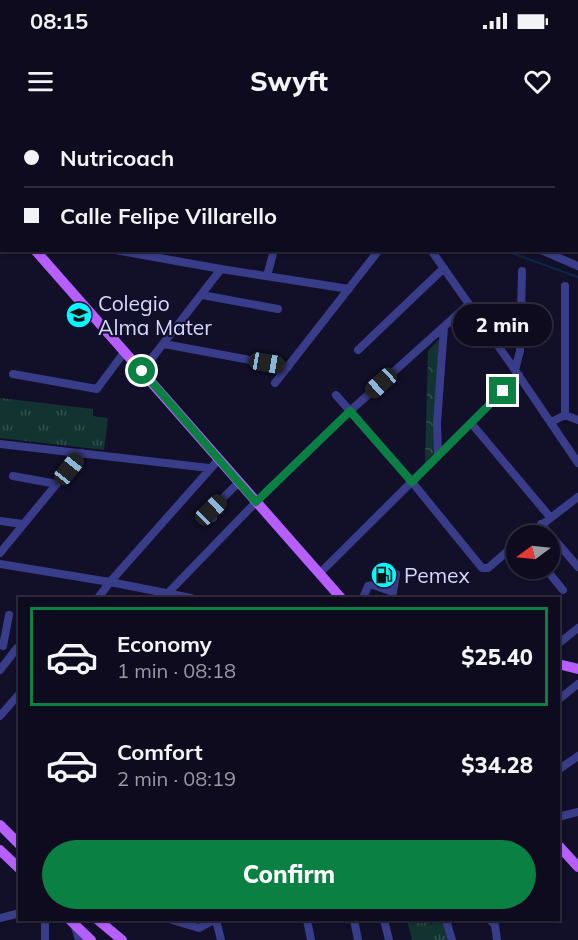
<!DOCTYPE html>
<html lang="en">
<head>
<meta charset="utf-8">
<style>
  :root { --surface:#0e0b1f; --page:#1c192c; --text:#f1f3f6; --muted:#9b9ba4; --line:#2e2b3d; --accent:#0b8043 }
  body { margin:0; font-family:Mulish,sans-serif; background:var(--page); color:var(--text); height:100vh; display:flex; flex-direction:column; font-size:22px; white-space:nowrap }
  * { box-sizing:border-box; margin:0 }
  p { font-size:20px; color:var(--muted) }
  .icon { flex:none; width:33px; height:33px; fill:none; stroke:currentColor; stroke-width:2; stroke-linecap:round; stroke-linejoin:round }
  .map { position:relative; flex:1; overflow:hidden }
  .drawer { position:absolute; left:18px; top:477px; width:542px; height:324px; display:flex; flex-direction:column; background:var(--surface); border-radius:0px; box-shadow:0 2px 4px #0004,0 0 0 2px var(--line) }
  .drawer>* { flex:none }
  .banner { position:absolute; left:0px; top:0px; width:579px; height:132px; box-shadow:0 2px 4px #0004,0 0 0 2px var(--line); display:grid; align-content:center; height:132px; padding:0 24px; background:var(--surface) }
  .needle { width:39px; rotate:255deg }
  .buttons { position:absolute; left:506px; top:405px; display:grid; gap:12px }
  .buttons a { display:grid; place-items:center; width:54px; height:54px; border-radius:50%; background:var(--surface); box-shadow:0 2px 4px #0004,0 0 0 2px var(--line); font-size:30px }
  .end { position:absolute; width:27px; height:27px; margin:-14px; border:8px solid #0b8043; background:#fff; box-shadow:0 0 0 3px #fff }
  .from { border-radius:50% }
  .bubble { position:absolute; height:42px; border-radius:21px; background:var(--surface); box-shadow:0 2px 4px #0004,0 0 0 2px var(--line); font-size:20px; font-weight:800; line-height:42px; text-align:center }
  .car { position:absolute; width:18px; height:36px; margin:-18px -9px; border-radius:8px; box-shadow:0 0 4px 2px #0007; background:linear-gradient(#222 24%,#8ab4d8 0 40%,#222 0 76%,#8ab4d8 0 86%,#222 0) }
  .banner b { display:flex; align-items:center; gap:21px; height:57px; font-size:22px }
  .banner b+b { border-top:2px solid var(--line) }
  .banner i { width:15px; height:15px; background:var(--text) }
  ul { padding:10px 0 0; list-style:none }
  li { display:flex; align-items:center; gap:18px; height:99px; margin:0 12px 9px; padding:0 12px; border:3px solid transparent; border-radius:0px }
  li div { flex:1 }
  li b { display:block; font-size:22px }
  li em { font-style:normal; font-weight:800 }
  li.on { border-color:var(--accent) }
  li>.icon { width:54px; height:54px; stroke-width:1.5 }
  .button { display:flex; gap:12px; margin-top:auto; padding:12px 24px }
  .button a { flex:1; height:69px; border-radius:36px; background:var(--accent); color:#fff; font-size:24px; font-weight:800; line-height:69px; text-align:center }
  .status { display:flex; justify-content:space-between; align-items:center; height:42px; padding:0 30px; background:var(--surface); direction:ltr }
  .status svg { height:16px; fill:currentColor }
  header { display:flex; justify-content:space-between; align-items:center; height:78px; padding:0 24px; background:var(--surface); font-size:27px; font-weight:800 }
  .map>svg:first-child { display:block }
</style>
</head>
<body>
<div class="status"><b>08:15</b><svg viewBox="0 0 49 12"><path d="M0 12V9h3v3zM5 12V6h3v6zM10 12V3h3v9zM15 12V0h3v12zM26 1h20v11H26zM47 4h2v5h-2z"/></svg></div>
<header><svg class="icon" aria-label="menu" viewBox="0 0 24 24"><path d="M4 6h16M4 12h16M4 18h16"/></svg>Swyft<svg class="icon" aria-label="heart" viewBox="0 0 24 24"><path d="M12 20l-8-8c-3-5 5-10 8-4 3-6 11-1 8 4z"/></svg></header>
<div class="map">
<svg width="578" height="820" viewBox="0 0 578 820">
  <defs>
    <pattern id="grass-tufts" width="24" height="20" patternUnits="userSpaceOnUse" patternTransform="scale(1.5)"><rect width="24" height="20" fill="#12332f"/><path d="M3 7l-1-3M5 7V3M7 7l1-3M15 17l-1-3M17 17v-4M19 17l1-3" fill="none" stroke="#34504e"/></pattern>
    <pattern id="forest-crowns" width="20" height="18" patternUnits="userSpaceOnUse" patternTransform="scale(1.5)"><rect width="20" height="18" fill="#12332f"/><path d="M2 6a3 3 0 1 1 6 0M12 15a3 3 0 1 1 6 0" fill="none" stroke="#34504e"/></pattern>
  </defs>
  <rect width="100%" height="100%" fill="#120f29"/>
  <!-- grass -->
  <path fill="url(#grass-tufts)" d="M0,278l93,11v7l15,2 -4,32 -104,-12z
    M407,800h21l2,4 14,-4 4,20h-36z"/>
  <!-- forest -->
  <path fill="url(#forest-crowns)" d="M439,219l-5,114 -9,10 3,-112z"/>
  <g fill="none" stroke-linecap="round" stroke-linejoin="round">
    <!-- stream -->
    <path stroke="#0b274c" stroke-width="2" d="M503,130l75,27"/>
    <!-- minor -->
    <path stroke="#393c89" stroke-width="8" d="M306,0l2,2
      M54,2l1,-2
      M194,2l1,-2
      M273,2l1,-2
      M338,2v-2
      M391,2v-2
      M447,2l1,-2
      M523,2v-2
      M576,2v-2
      M0,78l2,-2
      M115,130l106,19 128,20
      M431,130l84,120 63,93
      M541,130l37,16
      M267,156l7,-26
      M202,175l76,14
      M164,224l124,23
      M358,230l86,-82
      M515,250l5,-19 2,-80
      M142,251l79,-102
      M13,254l84,15 28,-38
      M275,263l104,-133
      M336,275l76,87 70,86h6l28,-24
      M565,295l13,5
      M551,302l14,-7v-129
      M471,303l79,94
      M0,324l209,24
      M438,334l-1,-31 7,-96
      M13,356l44,8
      M213,398l-3,-3 1,-5 28,-28
      M0,401l23,3
      M541,404l37,43
      M527,416l51,-39
      M0,433l82,-100
      M0,444l110,18 81,16
      M545,448l18,22
      M319,454l200,-199
      M393,472l3,-18
      M167,474l89,-92 94,-91 119,-107
      M98,478l12,-16 109,-123
      M363,478l5,-12 5,-1 20,7 -2,6
      M558,524l20,-16
      M3,526l6,-31
      M0,550l17,-22
      M558,580l20,-16
      M0,596l20,-23
      M558,650l20,-14
      M558,697l20,-5
      M0,798l20,-5
      M172,800l27,8 15,-8
      M216,800l5,20
      M307,800l4,20
      M354,800l4,20
      M384,800l5,20
      M446,800l6,20
      M490,800l5,5 2,15
      M74,804l5,16
      M45,820v-20"/>
    <!-- major -->
    <path stroke="#b75eff" stroke-width="10" d="M0,92l2,1
      M35,130l306,348
      M558,544l20,5
      M0,705l20,20
      M558,725l20,22
      M0,730l20,19
      M70,800l21,20
      M98,800l24,20"/>
  </g>
  <g fill="none" stroke-linecap="round" stroke-linejoin="round">
    <!-- route -->
    <path stroke="#0b8043" stroke-width="8" d="M142,251l114,131 94,-91 62,71 91,-91"/>
  </g>
  <!-- icons -->
  <defs>
    <symbol id="school-disc" viewBox="-11 -11 22 22"><circle r="9.5" fill="#03f8ff" stroke="#120f29"/><path d="M0-5L7-2L0 1L-7-2ZM-4 1L0 2.5L4 1V4Q0 6-4 4Z" fill="#111"/></symbol>
    <symbol id="fuel-disc" viewBox="-11 -11 22 22"><circle r="9.5" fill="#03f8ff" stroke="#120f29"/><path d="M-5.5-6h7V0h2V4h1.3V-2.5L3-4.5l.8-.8L6-3V5H2.5V1h-1V6h-7ZM-4.2-4.7v3.2H.2V-4.7Z" fill="#111"/></symbol>
  </defs>
  <g fill-rule="evenodd">
    <use href="#school-disc" x="64" y="180" width="30" height="30"/>
    <use href="#fuel-disc" x="369" y="440" width="30" height="30"/>
  </g>
  <g text-anchor="middle" dominant-baseline="central" stroke-width="4.5" stroke-linejoin="round" paint-order="stroke">
    <!-- poi labels -->
    <g font-size="21" fill="#d8d7ff" stroke="#120f29" text-anchor="start">
      <text x="98" y="183">Colegio<tspan x="98" dy="24">Alma Mater</tspan></text>
      <text x="404" y="455">Pemex</text>
    </g>
  </g>
</svg>
<div class="buttons">
<a><svg class="needle" viewBox="-14 -14 28 28"><path d="M0-13l5 13h-10z" fill="#e53935"/><path d="M0 13l5-13h-10z" fill="#9b9ba4"/></svg></a>
</div>
<i class="end from" style="left:142px;top:251px"></i>
<i class="end" style="left:503px;top:271px"></i>
<div class="bubble" style="left:453px;top:184px;width:99px">2 min</div>
<i class="car" style="left:267px;top:243px;rotate:100deg"></i>
<i class="car" style="left:381px;top:263px;rotate:228deg"></i>
<i class="car" style="left:69px;top:349px;rotate:39deg"></i>
<i class="car" style="left:211px;top:390px;rotate:46deg"></i>
<div class="banner">
<b><i class="from"></i>Nutricoach</b>
<b><i></i>Calle Felipe Villarello</b>
</div>
<section class="drawer">
<ul>
<li class="on"><svg class="icon" aria-label="car" viewBox="0 0 24 24"><path d="M5 17H2v-5l4-1 3-4h7l3 4 3 1v5h-3M9 17h6M6 11h13"/><circle cx="7" cy="17" r="2"/><circle cx="17" cy="17" r="2"/></svg><div><b>Economy</b><p>1 min · 08:18</p></div><em>$25.40</em></li>
<li><svg class="icon" aria-label="car" viewBox="0 0 24 24"><path d="M5 17H2v-5l4-1 3-4h7l3 4 3 1v5h-3M9 17h6M6 11h13"/><circle cx="7" cy="17" r="2"/><circle cx="17" cy="17" r="2"/></svg><div><b>Comfort</b><p>2 min · 08:19</p></div><em>$34.28</em></li>
</ul>
<div class="button"><a>Confirm</a></div>
</section>
</div>
</body>
</html>
